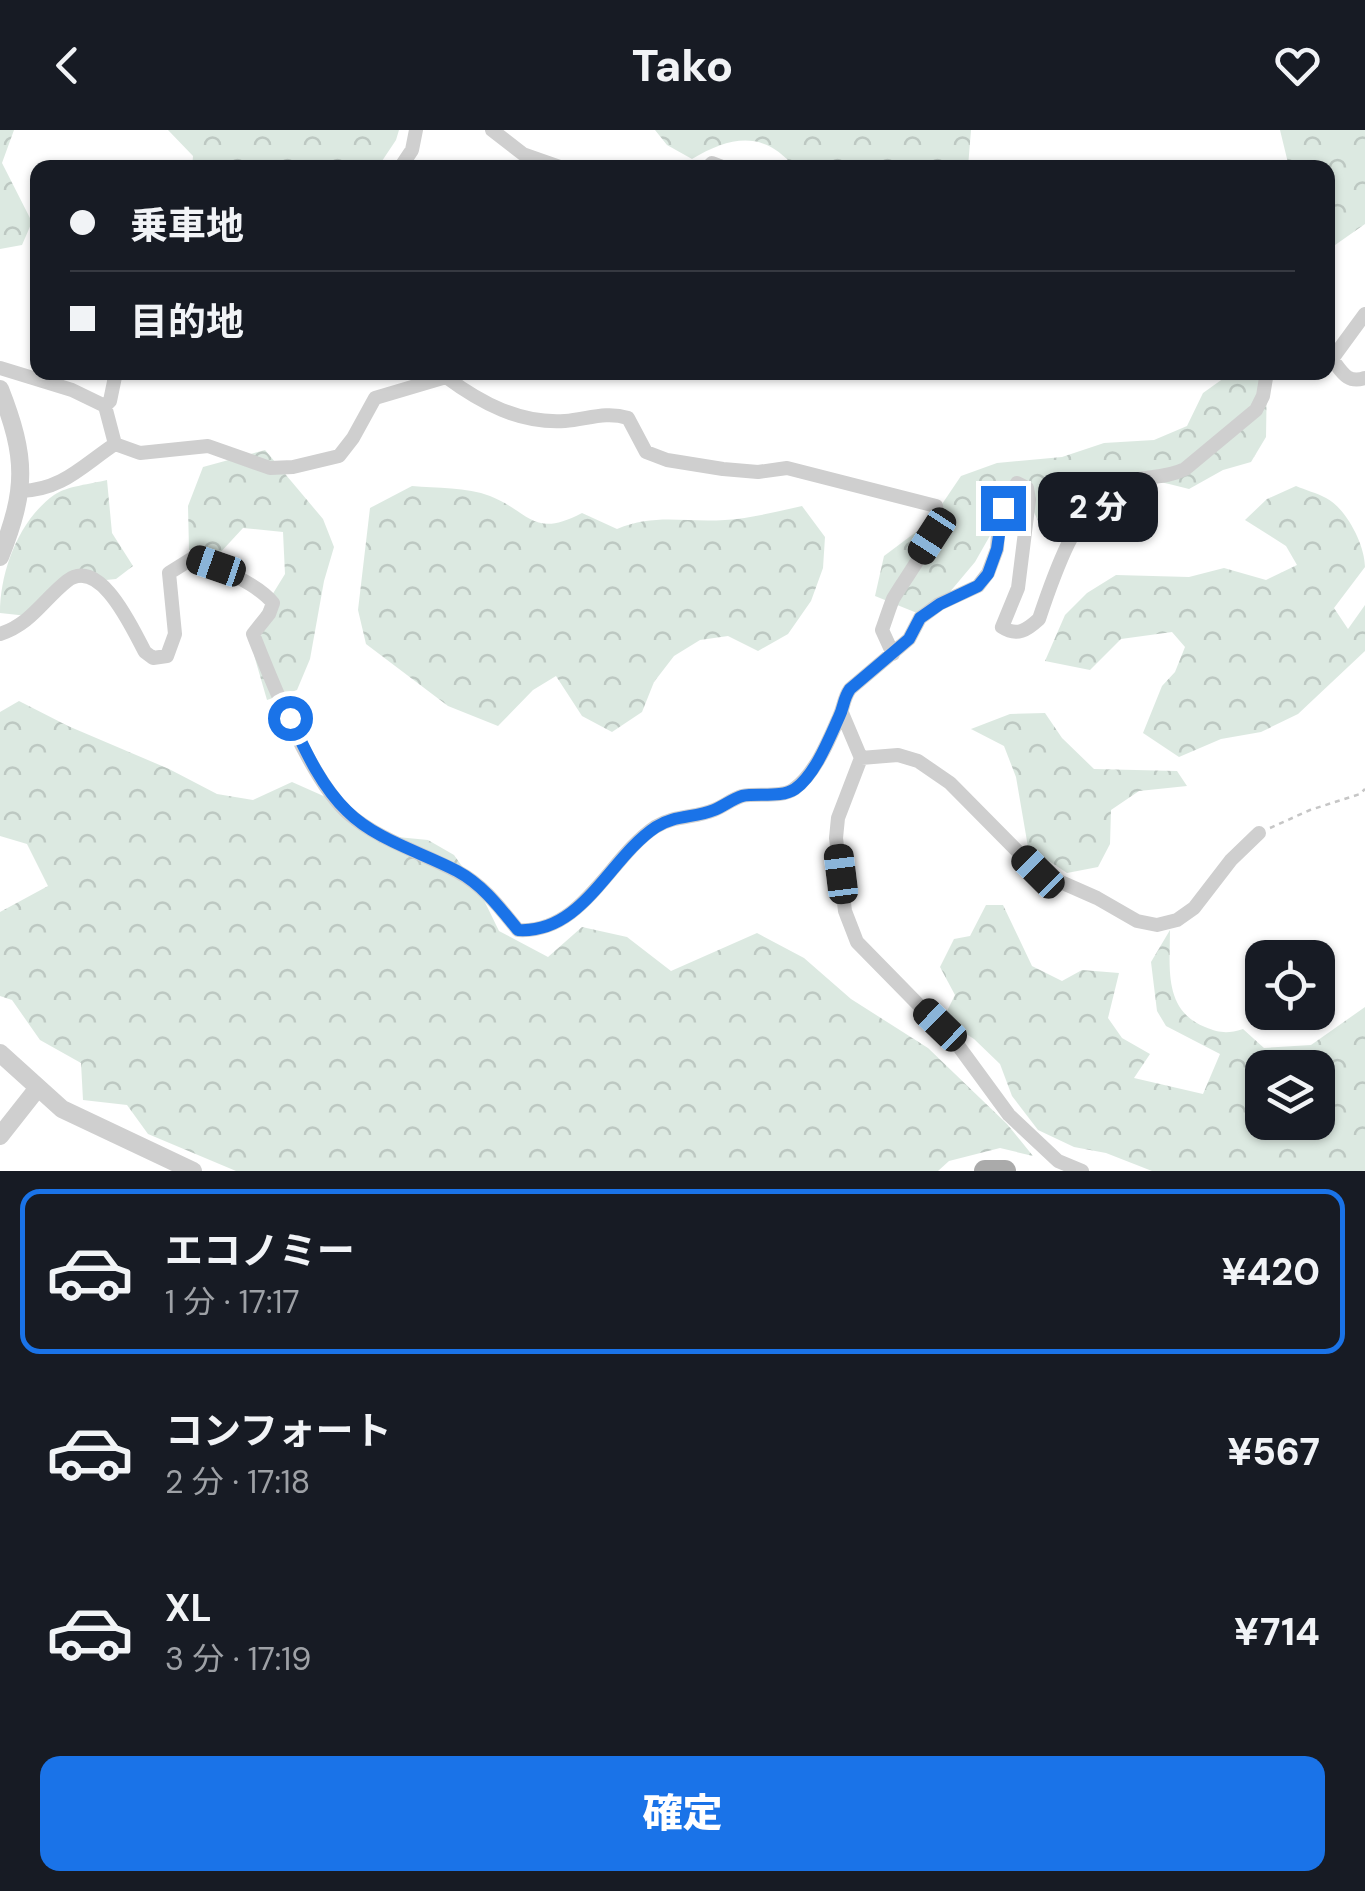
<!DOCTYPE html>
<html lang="ja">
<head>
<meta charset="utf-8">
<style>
  :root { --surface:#171b24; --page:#242831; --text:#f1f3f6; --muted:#9ea1a6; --line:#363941; --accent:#1a73e8 }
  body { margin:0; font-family:"DM Sans","Noto Sans JP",sans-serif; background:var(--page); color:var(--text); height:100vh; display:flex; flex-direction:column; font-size:38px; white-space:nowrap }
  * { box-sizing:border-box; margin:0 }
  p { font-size:32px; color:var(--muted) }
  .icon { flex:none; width:55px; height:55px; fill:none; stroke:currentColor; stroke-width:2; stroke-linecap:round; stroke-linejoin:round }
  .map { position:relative; height:1041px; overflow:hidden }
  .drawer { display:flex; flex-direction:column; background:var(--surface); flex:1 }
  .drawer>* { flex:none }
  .hud { position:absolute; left:30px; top:30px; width:1305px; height:220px; border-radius:20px; box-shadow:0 2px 8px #0004; display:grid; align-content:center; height:220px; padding:0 40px; background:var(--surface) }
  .controls { position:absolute; left:1245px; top:810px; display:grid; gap:20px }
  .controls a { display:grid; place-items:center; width:90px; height:90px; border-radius:20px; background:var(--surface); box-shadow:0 2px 8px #0004; font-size:50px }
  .end { position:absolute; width:45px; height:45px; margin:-22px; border:12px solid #1a73e8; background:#fff; box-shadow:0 0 0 5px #fff }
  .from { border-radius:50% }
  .bubble { position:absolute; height:70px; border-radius:20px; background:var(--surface); box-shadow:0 2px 8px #0004; font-size:32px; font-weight:800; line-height:70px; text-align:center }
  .car { position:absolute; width:30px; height:60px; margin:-30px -15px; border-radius:12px; box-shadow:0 0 8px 2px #0007; background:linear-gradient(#222 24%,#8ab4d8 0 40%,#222 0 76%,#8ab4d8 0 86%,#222 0) }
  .hud b { display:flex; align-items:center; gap:35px; height:95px; font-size:38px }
  .hud b+b { border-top:2px solid var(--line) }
  .hud i { width:25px; height:25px; background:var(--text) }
  ul { padding:18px 0 0; list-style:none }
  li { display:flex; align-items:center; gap:30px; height:165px; margin:0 20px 15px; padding:0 20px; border:5px solid transparent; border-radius:20px }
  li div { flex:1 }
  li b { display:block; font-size:38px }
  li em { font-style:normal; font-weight:800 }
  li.selected { border-color:var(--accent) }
  li>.icon { width:90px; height:90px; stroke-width:1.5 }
  .primary-button { display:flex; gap:20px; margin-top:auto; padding:20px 40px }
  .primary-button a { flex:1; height:115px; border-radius:20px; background:var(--accent); color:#fff; font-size:40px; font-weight:800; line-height:115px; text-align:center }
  header { display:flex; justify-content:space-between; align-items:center; height:130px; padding:0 40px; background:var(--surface); font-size:45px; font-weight:800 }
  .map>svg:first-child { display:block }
</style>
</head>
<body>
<header><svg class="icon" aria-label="back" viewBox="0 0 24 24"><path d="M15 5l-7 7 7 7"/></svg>Tako<svg class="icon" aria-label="heart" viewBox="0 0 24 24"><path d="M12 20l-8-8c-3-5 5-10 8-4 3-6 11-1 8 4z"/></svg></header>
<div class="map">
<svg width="1365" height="1041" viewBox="0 0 1365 1041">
  <defs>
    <pattern id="forest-crowns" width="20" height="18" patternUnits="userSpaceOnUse" patternTransform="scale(2.5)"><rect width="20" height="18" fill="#dce9e1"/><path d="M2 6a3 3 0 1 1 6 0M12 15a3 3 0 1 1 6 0" fill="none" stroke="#bdc8c2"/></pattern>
  </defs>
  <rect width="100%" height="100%" fill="#fff"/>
  <!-- forest -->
  <path fill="url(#forest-crowns)" fill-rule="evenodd" d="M0,0h14l-12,33 30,59 -10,23 -22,4z
    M168,0h231l-3,10 -18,27 -186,1 1,-12z
    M655,0h316l-3,37 -173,1c-31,-38 -64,-32 -103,-9l-25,-14z
    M1280,0h85v94l-37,26v-82l-39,-1z
    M1231,243h36l-1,64 -15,25 -28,8 -34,19c-35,-9 -79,-22 -105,11 -7,8 -11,19 -16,28l-26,2 -13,-29 -29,17 -25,44 -26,31 -32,20 -42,-17 9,-40 36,-27 18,-19 23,-34 36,-13 65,-6 42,-14 50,-3 33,-14 16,-33z
    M265,320l58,69 11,28 -10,34 -14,78 -13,31 -30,10 -13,-45 7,-42 24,-39 -2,-42 -40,-4 -24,26 -30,-4 -1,-44 15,-39z
    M107,350l5,53 21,33 -17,13 -50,5 -29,33 -37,-4c0,-42 19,-93 54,-118 13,-9 37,-11 53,-15z
    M412,356c24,2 55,1 78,10 40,16 43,43 92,17l35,16c39,-16 68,-6 108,-9 26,-2 51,-8 77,-14l23,31 -2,31 -12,33 -23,33 -30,17 -30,-15 -28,4 -26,16 -20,26 -12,30 -30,20 -30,-16 -26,-40 -23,14 -35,36 -50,-20 -82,-62 -8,-34 12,-102z
    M1296,356c9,4 21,7 30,12 20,10 39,47 39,69l-31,41 14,21 17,-24v46l-67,63 -37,18 -40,7 -42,18 -36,-24 19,-47 13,-14 10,-25 -13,-15 -51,7 -31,31 -45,-9 20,-46 22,-22 29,-18 73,2 35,-9 42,12 31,-15 -11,-19 -41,-26 22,-21z
    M19,571l49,25 101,43 48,25 36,6 39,-18 36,16 59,38 41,4 26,15 25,35 20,41 49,26 34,-30 45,10 44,34 86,-38 47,25 47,41 77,49 79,76 26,32 -33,-8 -51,13 -11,10h-702l-88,-37 -21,-29 -44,-5 -2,-37 -41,-23 -28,-40 -12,-4v-84l48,-26 -21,-42 -27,-8v-124z
    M1045,583l17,25 32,31 83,2 10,15 -48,5 -28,19 -1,34 -12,23 -31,6 -39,-26 -12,-70 -12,-31 -33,-17 39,-15z
    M986,775h17l29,61 30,15 20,-11 37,3 -11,45 14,20 28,16 -16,24 69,16 17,-40 -54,-28 -9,-15 -6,-49 19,-32c0,37 -7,80 35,97 15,6 22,7 38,2l21,19 47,-3 54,-38v164h-213l-46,-18 -32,-6 -36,-17 -26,-34 -12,-32 -26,-25 -31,-20 12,-24 -15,-28 14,-28 16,-3zM1262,938h56v54h-56z"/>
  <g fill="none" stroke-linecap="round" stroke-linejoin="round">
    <!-- path -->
    <path stroke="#c6c6c6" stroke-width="2.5" stroke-dasharray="5 5" stroke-linecap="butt" d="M1270,698l40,-18 50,-16 5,-5"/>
    <!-- minor -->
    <path stroke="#cfcfcf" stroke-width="14" d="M492,0l31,24 40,14
      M400,38l12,-18 4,-20
      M707,38l5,-5 13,5
      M1332,229c10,13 15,25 33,19
      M1328,230l4,-1 33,-45
      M0,238l72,22 33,16
      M116,242l-6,29 -5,5 10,38 25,9 68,-7 62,22 23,-1 46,-11 14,-18 22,-40 71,-21c35,26 74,47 119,44 23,-2 41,-10 63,-3l18,34 21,8 56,9 35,3 29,-4 149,38c6,27 -29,68 -43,93 -4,10 -7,20 -11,31l11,24
      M21,361c41,-1 61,-25 94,-47
      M0,504c31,-10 43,-34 67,-53 33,-26 66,49 78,71l8,6 14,-2 8,-22 -6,-61 24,-15c23,8 65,26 80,45l-4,11 -16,20c19,48 58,148 97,181 31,26 73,38 108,57 26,14 42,36 60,58 64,4 91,-72 137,-103 19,-12 40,-9 59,-17 10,-4 18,-11 28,-14 15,-3 40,2 52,-7 21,-15 35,-49 45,-72 5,-10 4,-18 11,-28l59,-50 11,-21 19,-14 39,-18 10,-13 9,-24 2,-30 18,-36 10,5 2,12 -11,88 -16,39c15,10 25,3 37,-8 13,-39 39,-117 77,-134 23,-10 47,-5 69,-16l71,-59 7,-14 4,-24
      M842,583l19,45 -23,60 -2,20 9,73 12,31 100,102 52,71 49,46 24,10
      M861,628l37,-3 20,6 32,22 88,89 59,26 40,23 20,4 20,-5 17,-12 37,-48 28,-27"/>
    <!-- tertiary -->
    <path stroke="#cfcfcf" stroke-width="18" d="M0,259c27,69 27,100 0,168
      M0,923l62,56 131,62
      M0,1006l37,-47"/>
    <!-- primary -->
    <path stroke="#aaa" stroke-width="22" d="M985,1041h20"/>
  </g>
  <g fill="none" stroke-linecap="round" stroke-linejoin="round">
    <!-- route -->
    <path stroke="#1a73e8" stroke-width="12" d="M290,588c15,32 31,68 57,93 29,29 74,41 110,60 26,14 43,37 61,59 65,4 91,-72 138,-103 18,-12 39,-9 58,-17 10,-4 18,-11 28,-14 15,-3 40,2 53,-7 20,-14 34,-50 44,-72 5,-10 4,-18 11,-28l59,-50 11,-21 20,-14 38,-18 10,-12 9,-25 6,-41"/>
  </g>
</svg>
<div class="controls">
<a><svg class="icon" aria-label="locate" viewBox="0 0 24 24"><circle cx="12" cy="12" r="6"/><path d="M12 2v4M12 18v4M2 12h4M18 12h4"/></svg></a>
<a><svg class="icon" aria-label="layers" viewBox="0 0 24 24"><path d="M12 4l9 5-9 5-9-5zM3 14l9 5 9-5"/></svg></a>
</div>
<i class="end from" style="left:290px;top:588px"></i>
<i class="end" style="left:1003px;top:378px"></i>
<div class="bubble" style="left:1038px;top:342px;width:120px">2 分</div>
<i class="car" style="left:932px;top:406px;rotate:213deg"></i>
<i class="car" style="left:216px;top:436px;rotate:289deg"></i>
<i class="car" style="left:1038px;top:742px;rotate:315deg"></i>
<i class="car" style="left:841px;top:744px;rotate:353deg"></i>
<i class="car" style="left:940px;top:895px;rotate:314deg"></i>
<div class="hud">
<b><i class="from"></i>乗車地</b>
<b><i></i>目的地</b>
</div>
</div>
<section class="drawer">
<ul>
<li class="selected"><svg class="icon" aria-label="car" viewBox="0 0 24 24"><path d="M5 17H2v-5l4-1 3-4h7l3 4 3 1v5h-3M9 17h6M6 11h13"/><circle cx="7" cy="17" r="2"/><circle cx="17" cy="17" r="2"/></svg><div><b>エコノミー</b><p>1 分 · 17:17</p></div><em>¥420</em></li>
<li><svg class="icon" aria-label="car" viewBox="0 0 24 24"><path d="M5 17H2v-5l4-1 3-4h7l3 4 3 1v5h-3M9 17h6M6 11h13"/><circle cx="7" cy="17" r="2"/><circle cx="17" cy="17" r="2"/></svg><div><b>コンフォート</b><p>2 分 · 17:18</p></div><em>¥567</em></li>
<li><svg class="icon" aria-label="car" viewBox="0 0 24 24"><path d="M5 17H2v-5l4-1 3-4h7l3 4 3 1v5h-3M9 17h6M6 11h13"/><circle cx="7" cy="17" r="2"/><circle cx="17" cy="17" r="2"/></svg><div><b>XL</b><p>3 分 · 17:19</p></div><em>¥714</em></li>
</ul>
<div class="primary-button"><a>確定</a></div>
</section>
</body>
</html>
